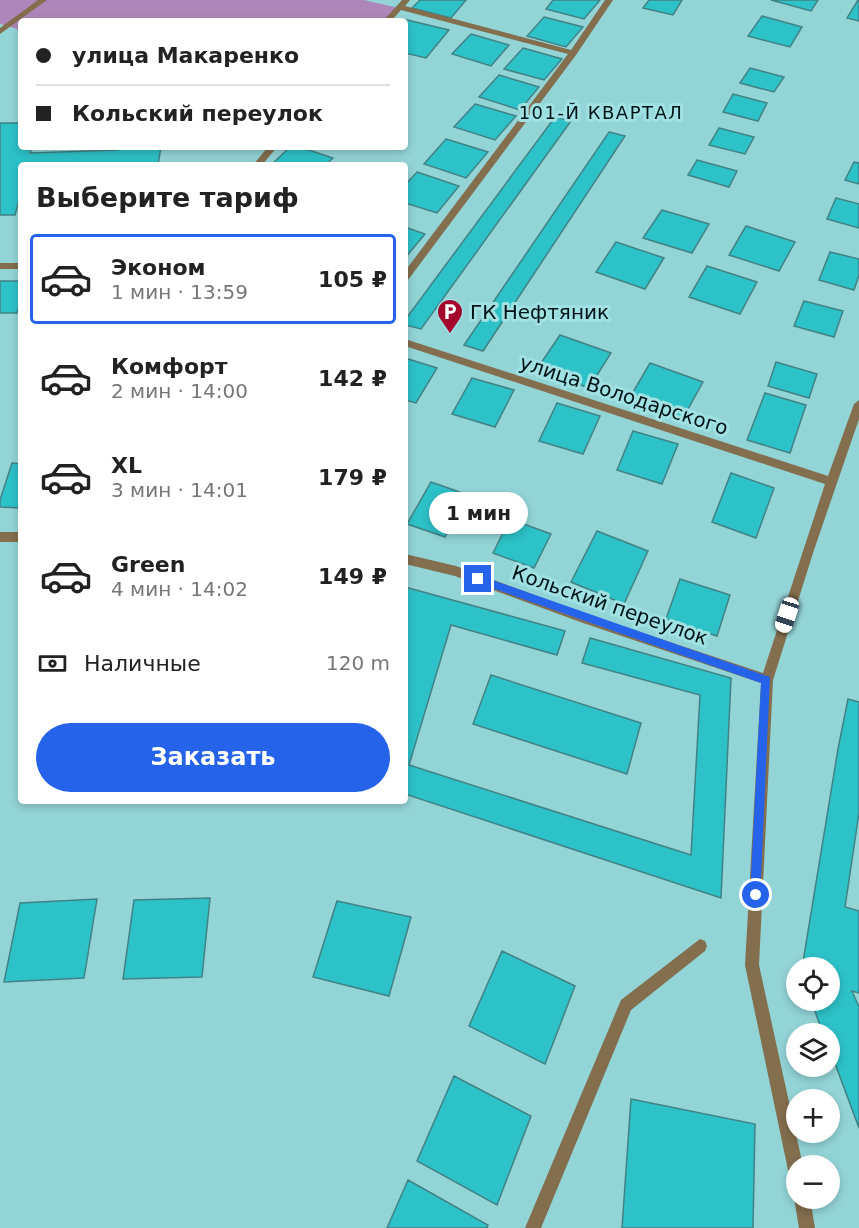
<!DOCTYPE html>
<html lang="ru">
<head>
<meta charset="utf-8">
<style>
  :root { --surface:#fff; --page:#f6f6f6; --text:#222; --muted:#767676; --line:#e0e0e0; --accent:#2563eb }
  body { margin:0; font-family:"DejaVu Sans",sans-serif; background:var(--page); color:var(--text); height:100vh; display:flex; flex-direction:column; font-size:22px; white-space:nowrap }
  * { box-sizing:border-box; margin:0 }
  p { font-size:20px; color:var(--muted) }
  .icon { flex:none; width:33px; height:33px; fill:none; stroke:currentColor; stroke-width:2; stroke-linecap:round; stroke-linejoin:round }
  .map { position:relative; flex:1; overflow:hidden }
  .details { position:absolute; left:18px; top:162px; width:390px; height:642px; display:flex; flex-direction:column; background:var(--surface); border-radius:6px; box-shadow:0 3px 9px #0003 }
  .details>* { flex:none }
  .hud { position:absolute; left:18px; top:18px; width:390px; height:132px; border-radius:6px; box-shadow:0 3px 9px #0003; display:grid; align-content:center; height:132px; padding:0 18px; background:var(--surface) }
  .tools { position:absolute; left:786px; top:957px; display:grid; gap:12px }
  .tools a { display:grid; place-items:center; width:54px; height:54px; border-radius:50%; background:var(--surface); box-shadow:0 3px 9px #0003; font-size:30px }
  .end { position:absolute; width:27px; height:27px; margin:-14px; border:8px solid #2563eb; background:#fff; box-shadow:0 0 0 3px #fff }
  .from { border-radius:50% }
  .bubble { position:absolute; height:42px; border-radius:21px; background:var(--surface); box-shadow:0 3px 9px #0003; font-size:20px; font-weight:800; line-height:42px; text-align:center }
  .car { position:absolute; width:18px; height:36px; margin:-18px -9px; border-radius:8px; box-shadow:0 0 4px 2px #0007; background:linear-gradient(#fff 24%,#345 0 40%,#fff 0 76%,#345 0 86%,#fff 0) }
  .hud b { display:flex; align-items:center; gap:21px; height:57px; font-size:22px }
  .hud b+b { border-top:2px solid var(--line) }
  .hud i { width:15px; height:15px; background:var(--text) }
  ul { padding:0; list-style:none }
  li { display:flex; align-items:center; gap:18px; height:90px; margin:0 12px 9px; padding:0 6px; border:3px solid transparent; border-radius:6px }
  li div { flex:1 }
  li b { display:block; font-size:22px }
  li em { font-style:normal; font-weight:800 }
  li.on { border-color:var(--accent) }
  li>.icon { width:54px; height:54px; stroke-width:1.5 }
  h2 { padding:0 18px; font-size:27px; line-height:72px }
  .pay { display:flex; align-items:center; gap:15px; height:66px; padding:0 18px; font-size:22px }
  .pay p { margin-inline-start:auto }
  .primary-button { display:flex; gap:12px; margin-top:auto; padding:12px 18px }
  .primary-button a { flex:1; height:69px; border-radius:36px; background:var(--accent); color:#fff; font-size:24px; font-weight:800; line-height:69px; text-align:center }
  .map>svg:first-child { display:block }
</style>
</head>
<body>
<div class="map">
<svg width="859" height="1228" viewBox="0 0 859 1228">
  <rect width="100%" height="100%" fill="#93d4d7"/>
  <!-- green -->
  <path fill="#ae86b9" d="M0,0h364l35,8 -15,13h-363v9l-21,-6z"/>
  <!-- building -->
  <path fill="#2cc2c8" stroke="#428285" stroke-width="1.5" d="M420,0h46l-15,18 -39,-10z
    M553,0h47l-16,19 -38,-10z
    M649,0h33l-9,15 -30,-7z
    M771,0h47l-7,11z
    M858,0h1v21l-12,-3z
    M762,16l40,11 -12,20 -42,-11z
    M544,17l39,10 -17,20 -39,-11z
    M403,19l46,11 -23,28 -21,-5v-32h-3z
    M471,34l38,11 -18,21 -39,-12z
    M523,48l39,11 -18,21 -40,-11z
    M750,68l34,9 -10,15 -34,-9z
    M499,75l40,12 -19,23 -41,-13z
    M733,94l34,9 -9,18 -35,-9z
    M475,104l41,12 -21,24 -41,-13z
    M555,117l16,4 -150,208 -16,-4v-5z
    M0,123h21v24h11l-2,6 88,-3v-3h43l-3,18h-137v28l-6,22h-15z
    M719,128l35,9 -9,17 -36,-9z
    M609,132l16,4 -142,215 -19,-6z
    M446,139l42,13 -22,26 -42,-14z
    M290,147h10l33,11 -8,7h-54z
    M697,160l40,11 -8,16 -41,-12z
    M854,162l5,1v21l-14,-4z
    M417,172l42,14 -22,27 -32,-10v-18z
    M836,198l23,6v24l-32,-9z
    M662,210l47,14 -17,29 -49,-15z
    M746,226l49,16 -16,29 -50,-16z
    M405,227l20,7 -20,24z
    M616,242l48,16 -19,31 -49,-17z
    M830,252l29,7v16l-5,15 -35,-10z
    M707,266l50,16 -17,32 -51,-17z
    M0,281h21v19l-4,13h-17z
    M804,301l39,10 -9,26 -40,-11z
    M560,335l51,18 -22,35 -52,-19z
    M405,358l32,10 -21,35 -11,-3z
    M776,362l41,12 -8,24 -41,-12z
    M650,363l53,19 -20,36 -54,-19z
    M472,378l42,12 -19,37 -43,-13z
    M765,393l41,12 -16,48 -43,-13z
    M557,403l43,13 -17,38 -44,-13z
    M633,431l45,13 -16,40 -45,-14z
    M12,463l9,1v44l-21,-1v-7z
    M731,473l43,15 -18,50 -44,-16z
    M431,482l37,13 -23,42 -38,-13z
    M510,519l41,15 -17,34 -41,-15z
    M597,531l51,20 -24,53 -53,-22z
    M680,579l50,16 -13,41 -51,-17z
    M405,587l160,44 -8,24 -106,-30 -42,140 282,90 9,-160 -118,-32 8,-25 141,40 -10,220 -316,-104z
    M491,675l150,48 -14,51 -154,-50z
    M848,699l11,3v111l-14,94 14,4v82l-7,-2 7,16v121l-29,-78v-16h-7l-12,-34h19v-32h-28l36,-219z
    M210,898l-8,79 -79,2 11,-79z
    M97,899l-13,79 -80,4 16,-79z
    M337,901l74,16 -22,79 -76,-19z
    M502,951l73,35 -30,78 -76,-38z
    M454,1076l77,40 -34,89 -80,-44z
    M631,1099l124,25 -2,104h-131z
    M408,1180l80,45 -1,3h-100z"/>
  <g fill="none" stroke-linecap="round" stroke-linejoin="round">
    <!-- minor -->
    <path fill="#836e4e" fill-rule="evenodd" d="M38,0h9l-47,34v-6z
      M402,0h8l-5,6 166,44 34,-50h8l-37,55 -168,225 -3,1v-10l163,-217 -167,-44 -10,11h-8z
      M268,147h9l-15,18h-9z
      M0,263h21v6h-21z
      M405,339l423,137 26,-72 5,-4v19l-45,131 -41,130 -14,285 44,201h-7v12l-6,-2 -2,-6 -43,-205 16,-282 -178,-60 -128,-47 -50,-12v-10l51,12 133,49 174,58 62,-189 -420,-138z
      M0,532h21v10h-21z
      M700,939l5,2 2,5 -2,5 -74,59 -90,218h-16l96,-228z
      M796,1192v6h14l5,30h-16l-5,-30z"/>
  </g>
  <!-- route -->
  <path fill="#2563eb" d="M478,575l292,102 -10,222 -4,2 -6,-6 11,-212 -286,-101 -2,-3z"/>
  <!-- icons -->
  <defs>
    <symbol id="parking-pin" viewBox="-11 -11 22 30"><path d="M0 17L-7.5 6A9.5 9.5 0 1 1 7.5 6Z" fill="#a3052b" stroke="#a0e1e4"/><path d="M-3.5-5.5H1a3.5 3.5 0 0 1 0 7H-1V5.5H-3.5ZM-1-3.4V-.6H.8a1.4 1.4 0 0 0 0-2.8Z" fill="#fff"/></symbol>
  </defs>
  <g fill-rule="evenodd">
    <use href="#parking-pin" x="435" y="297" width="30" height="40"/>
  </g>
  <g text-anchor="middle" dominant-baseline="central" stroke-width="6" stroke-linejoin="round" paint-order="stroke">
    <!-- far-neighbourhood labels -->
    <g font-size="18" letter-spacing="1.5" fill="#001314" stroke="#a0e1e4">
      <text x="601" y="112">101-Й КВАРТАЛ</text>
    </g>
    <!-- poi labels -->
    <g font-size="20" fill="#001314" stroke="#a0e1e4" text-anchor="start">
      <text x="470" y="312">ГК Нефтяник</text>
    </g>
    <!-- street labels -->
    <g font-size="20" fill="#001314" stroke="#a0e1e4">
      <text transform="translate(624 395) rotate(18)">улица Володарского</text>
      <text transform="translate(610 605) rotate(19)">Кольский переулок</text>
    </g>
  </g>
</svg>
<div class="tools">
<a><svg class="icon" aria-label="locate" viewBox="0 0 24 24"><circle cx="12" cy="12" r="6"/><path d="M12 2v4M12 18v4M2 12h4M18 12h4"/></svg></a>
<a><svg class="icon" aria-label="layers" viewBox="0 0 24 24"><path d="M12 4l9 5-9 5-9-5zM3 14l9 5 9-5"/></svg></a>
<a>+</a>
<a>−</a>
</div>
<i class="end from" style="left:756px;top:895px"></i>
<i class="end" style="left:478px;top:579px"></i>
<div class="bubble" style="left:429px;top:492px;width:99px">1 мин</div>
<i class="car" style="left:787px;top:615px;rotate:198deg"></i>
<div class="hud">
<b><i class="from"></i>улица Макаренко</b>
<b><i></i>Кольский переулок</b>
</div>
<section class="details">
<h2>Выберите тариф</h2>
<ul>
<li class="on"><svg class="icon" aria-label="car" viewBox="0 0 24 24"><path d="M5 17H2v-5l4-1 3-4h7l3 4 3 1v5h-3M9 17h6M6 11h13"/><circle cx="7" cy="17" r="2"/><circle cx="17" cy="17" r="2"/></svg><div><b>Эконом</b><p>1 мин · 13:59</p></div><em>105 ₽</em></li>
<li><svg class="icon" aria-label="car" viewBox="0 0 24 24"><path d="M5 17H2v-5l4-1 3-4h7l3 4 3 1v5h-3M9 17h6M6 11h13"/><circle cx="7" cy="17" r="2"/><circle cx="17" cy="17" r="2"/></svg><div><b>Комфорт</b><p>2 мин · 14:00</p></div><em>142 ₽</em></li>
<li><svg class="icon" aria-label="car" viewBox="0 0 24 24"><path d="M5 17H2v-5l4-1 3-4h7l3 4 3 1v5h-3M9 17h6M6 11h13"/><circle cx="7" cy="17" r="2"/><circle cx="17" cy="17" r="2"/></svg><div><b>XL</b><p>3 мин · 14:01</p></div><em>179 ₽</em></li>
<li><svg class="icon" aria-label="car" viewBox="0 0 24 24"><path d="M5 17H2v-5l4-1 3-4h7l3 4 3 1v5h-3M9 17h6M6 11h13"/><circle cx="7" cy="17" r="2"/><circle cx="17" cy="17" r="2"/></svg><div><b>Green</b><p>4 мин · 14:02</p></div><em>149 ₽</em></li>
</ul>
<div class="pay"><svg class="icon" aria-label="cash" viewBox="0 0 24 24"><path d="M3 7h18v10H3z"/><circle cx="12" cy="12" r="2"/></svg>Наличные<p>120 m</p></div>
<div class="primary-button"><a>Заказать</a></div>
</section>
</div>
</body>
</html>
